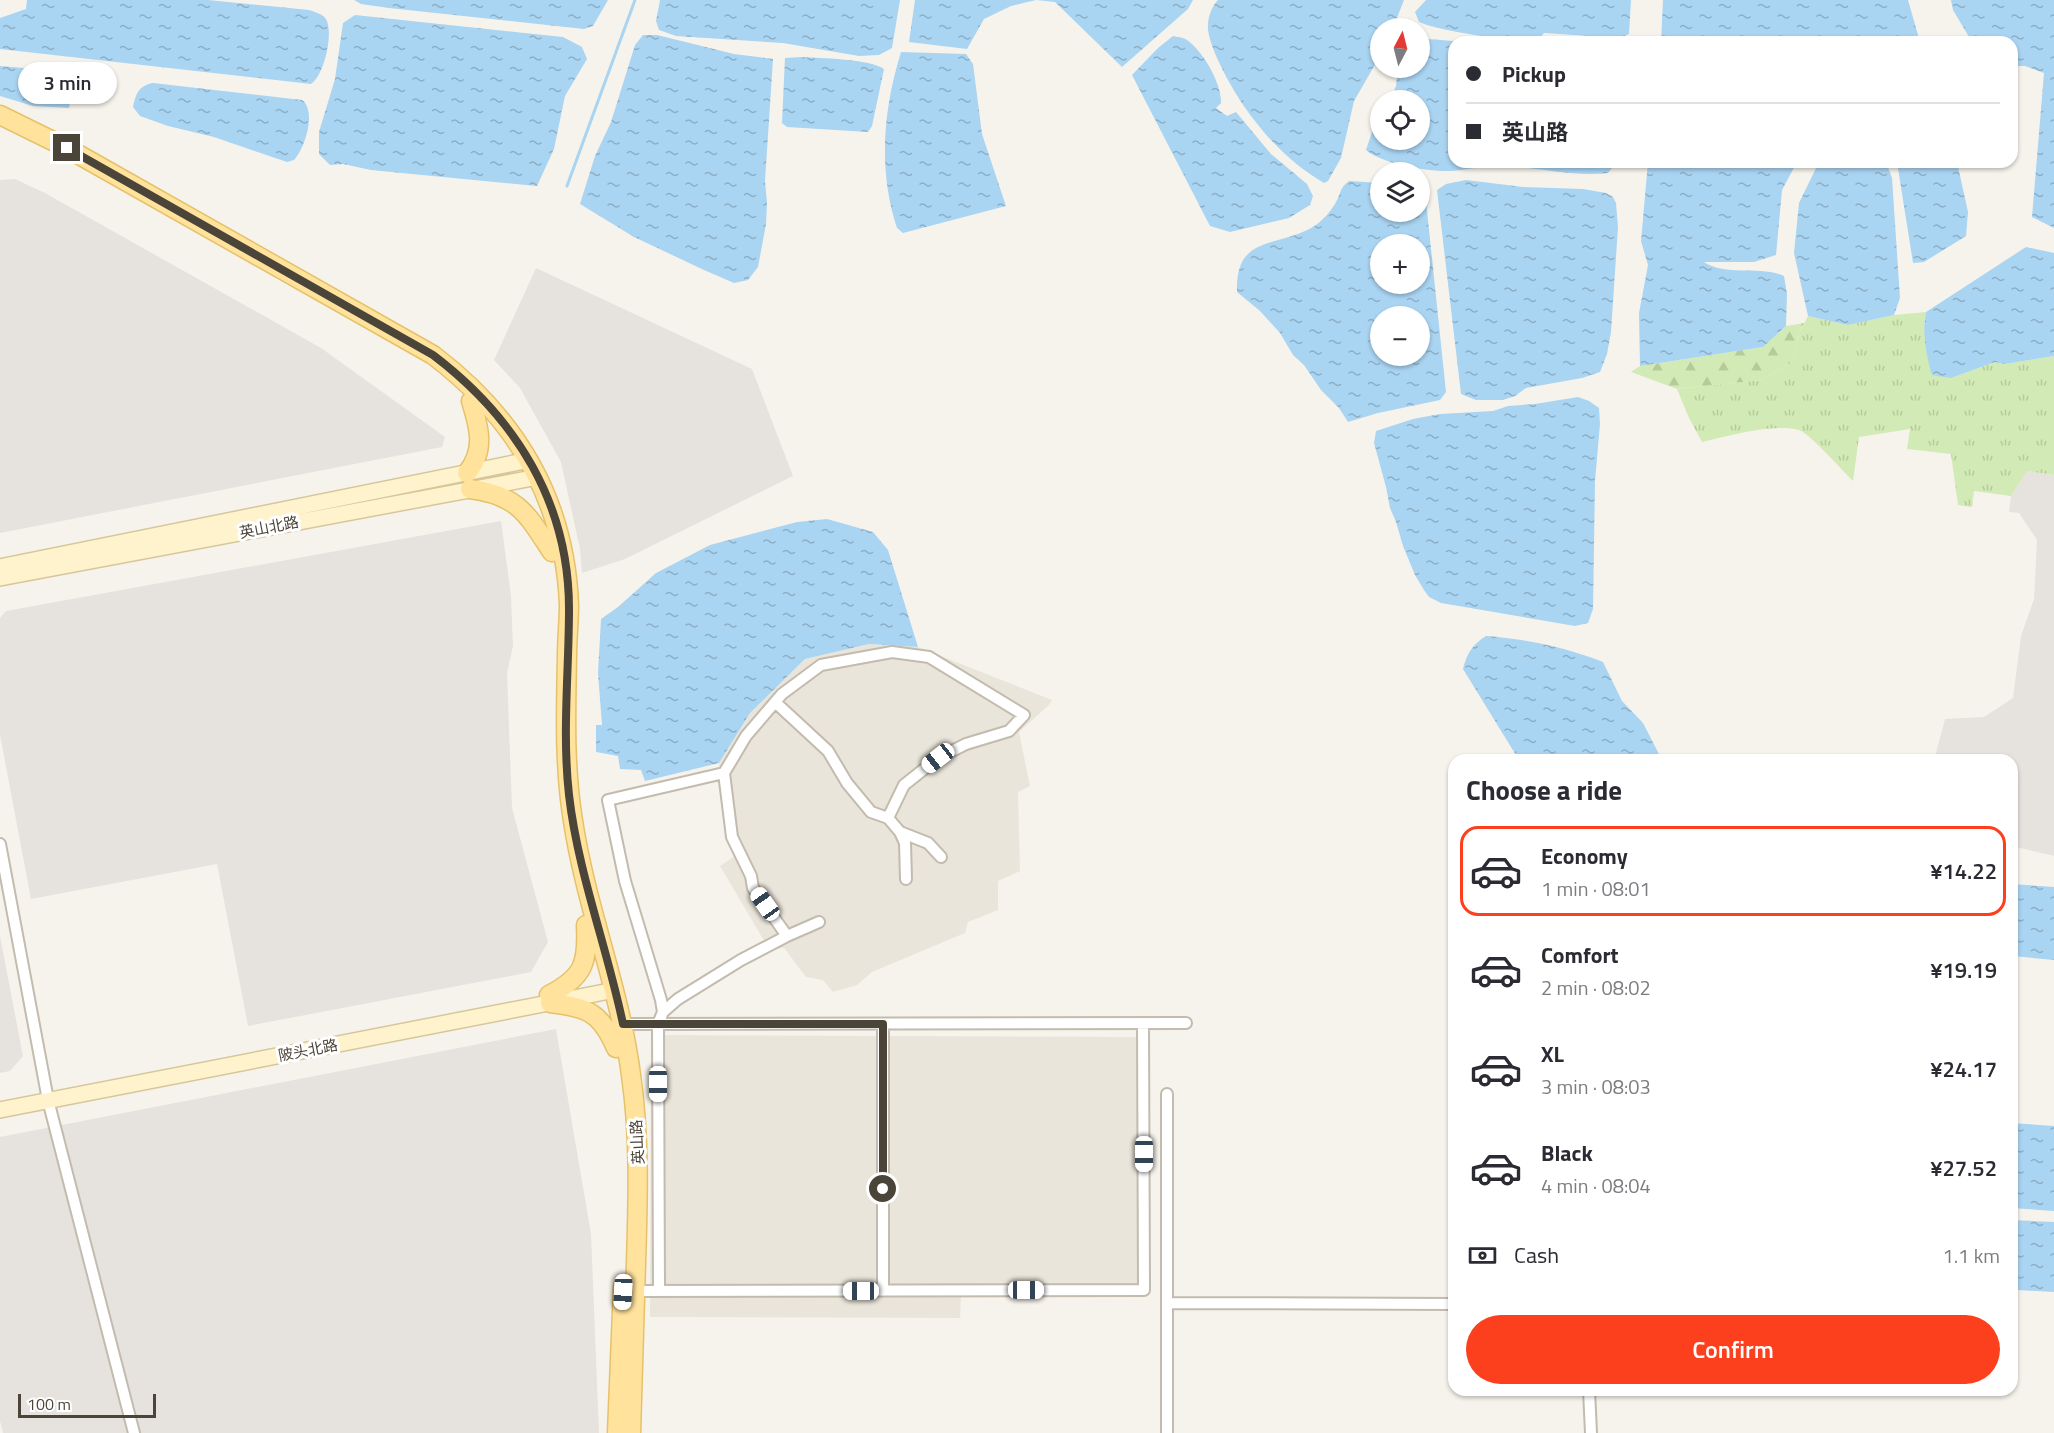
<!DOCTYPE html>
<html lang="en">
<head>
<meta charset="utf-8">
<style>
  :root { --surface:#fff; --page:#f2f2f3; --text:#2b2b33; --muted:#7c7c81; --line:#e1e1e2; --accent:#fc3f1d }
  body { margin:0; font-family:"Titillium Web","Noto Sans SC",sans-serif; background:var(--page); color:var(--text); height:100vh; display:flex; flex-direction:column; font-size:22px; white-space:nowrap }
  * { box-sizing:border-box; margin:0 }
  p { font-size:20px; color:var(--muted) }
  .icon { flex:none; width:33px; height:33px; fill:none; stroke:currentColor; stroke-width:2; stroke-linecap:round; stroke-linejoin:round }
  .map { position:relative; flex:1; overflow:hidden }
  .side { position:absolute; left:1448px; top:754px; width:570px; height:642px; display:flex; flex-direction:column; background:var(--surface); border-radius:18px; box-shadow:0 2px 4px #0004 }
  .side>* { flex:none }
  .hud { position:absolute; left:1448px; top:36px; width:570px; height:132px; border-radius:18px; box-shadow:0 2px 4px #0004; display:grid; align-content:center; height:132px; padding:0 18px; background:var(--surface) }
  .needle { width:39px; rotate:7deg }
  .buttons { position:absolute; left:1370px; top:18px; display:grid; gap:12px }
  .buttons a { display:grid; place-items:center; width:60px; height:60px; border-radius:50%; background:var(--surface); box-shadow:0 2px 4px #0004; font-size:30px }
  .scale { position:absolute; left:18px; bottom:15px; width:138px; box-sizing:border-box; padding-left:6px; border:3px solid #4b4439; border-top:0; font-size:16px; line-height:21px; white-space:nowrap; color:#4b4439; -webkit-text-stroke:4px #fff; paint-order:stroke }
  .end { position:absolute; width:27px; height:27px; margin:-14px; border:8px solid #4b4439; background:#fff; box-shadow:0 0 0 3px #fff }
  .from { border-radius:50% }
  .bubble { position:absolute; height:42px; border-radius:21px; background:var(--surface); box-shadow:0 2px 4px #0004; font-size:20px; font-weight:600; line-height:42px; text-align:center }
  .car { position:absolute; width:18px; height:36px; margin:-18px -9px; border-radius:8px; box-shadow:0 0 4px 2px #0007; background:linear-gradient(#fff 24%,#345 0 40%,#fff 0 76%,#345 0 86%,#fff 0) }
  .hud b { display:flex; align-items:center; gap:21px; height:57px; font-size:22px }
  .hud b+b { border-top:2px solid var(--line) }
  .hud i { width:15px; height:15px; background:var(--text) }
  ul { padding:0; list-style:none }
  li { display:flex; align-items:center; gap:18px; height:90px; margin:0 12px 9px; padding:0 6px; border:3px solid transparent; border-radius:18px }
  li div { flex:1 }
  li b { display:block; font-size:22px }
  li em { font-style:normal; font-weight:600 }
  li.current { border-color:var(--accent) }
  li>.icon { width:54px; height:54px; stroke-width:1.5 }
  h2 { padding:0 18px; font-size:27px; line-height:72px }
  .pay { display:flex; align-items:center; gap:15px; height:66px; padding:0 18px; font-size:22px }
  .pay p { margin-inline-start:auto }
  .action { display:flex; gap:12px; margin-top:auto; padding:12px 18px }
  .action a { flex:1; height:69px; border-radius:36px; background:var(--accent); color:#fff; font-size:24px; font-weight:600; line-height:69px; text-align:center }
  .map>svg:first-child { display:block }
</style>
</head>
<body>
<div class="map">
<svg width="2054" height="1433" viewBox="0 0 2054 1433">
  <defs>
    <pattern id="grass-tufts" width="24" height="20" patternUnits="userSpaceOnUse" patternTransform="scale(1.5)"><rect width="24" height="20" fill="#d2eab5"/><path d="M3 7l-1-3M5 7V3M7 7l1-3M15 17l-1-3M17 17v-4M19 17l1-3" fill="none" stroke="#b6ca9c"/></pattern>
    <pattern id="forest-firs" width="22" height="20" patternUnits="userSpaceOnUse" patternTransform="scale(1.5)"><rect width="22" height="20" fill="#d2eab5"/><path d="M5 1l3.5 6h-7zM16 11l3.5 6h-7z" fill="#b6ca9c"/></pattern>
    <pattern id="water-ripples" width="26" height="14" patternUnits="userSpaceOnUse" patternTransform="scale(1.5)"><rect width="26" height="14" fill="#a9d4f2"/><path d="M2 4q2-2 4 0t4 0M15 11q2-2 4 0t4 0" fill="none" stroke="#8caec5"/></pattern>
  </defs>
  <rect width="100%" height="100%" fill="#f6f3ec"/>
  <!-- residential -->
  <path fill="#eae5da" d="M869,644l49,3 134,53 -3,5 -30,27 11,54 -12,6 2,79 -22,10v29l-30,12 -3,11 -93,39 -15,13 -24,7 -10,-12 -17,-3 -22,-29 -15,1 -49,-83 15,-10 -6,-15 -10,-78 31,-50 55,-54z
    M651,1035l498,2v257h-188l-1,24 -310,-1z"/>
  <!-- industrial -->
  <path fill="#e6e2dd" d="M15,179l30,14 276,155 124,89 -3,10 -442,86v-353z
    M536,268l216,101 41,107 -168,83 -43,14 -2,-24 -19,-87 -41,-74 -26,-28z
    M2027,471l27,4v381l-42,-10v-86h-74l-2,-7 9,-34 39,-2 29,-19 8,-62 13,-37 3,-59 -18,-27 -10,-1 2,-16z
    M501,521l10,75 2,50 -6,27 5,135 36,134 -17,30 -283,54 -31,-162 -186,35 -31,-164v-117l6,-7z
    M0,936l23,120 -13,15 -10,2z
    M556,1029l35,205 8,199h-596l-3,-12v-284z"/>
  <!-- grass -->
  <path fill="url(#grass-tufts)" d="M1926,312l-2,11 27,55 44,-16 10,2 49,-8v119l-27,-4 -16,25 -37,-5 -2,16 -14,-2 -7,-51 -44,-5 3,-20 -51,8 -6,44c-10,-10 -43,-47 -54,-51 -27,-7 -70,6 -97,12l-13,-24 -12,-29 85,-9 30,-18 7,-28 9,-18 40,9 46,-10z"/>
  <!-- forest -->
  <path fill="url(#forest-firs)" d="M1804,323l-5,11 -7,28 -30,18 -85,9 -46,-17 9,-6 123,-19 23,-21z"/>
  <!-- water -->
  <path fill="url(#water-ripples)" fill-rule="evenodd" d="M27,0h181l101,10c6,2 14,4 17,9 8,14 -2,57 -15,65l-311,-35v-31l26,-9z
    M354,0h254l-15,26 -9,3 -195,-21 -28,-4z
    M660,0h240l-8,48 -13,7 -20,1 -76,-13 -107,-7 -17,-6 -3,-9z
    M915,0h278l-5,9 -66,58 -67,-65 -19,-2 -25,6 -27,13 -17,30 -58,-7z
    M1218,0h186l-11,28h-13v28l-26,45 -13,57 -13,23 -4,2c-26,-15 -51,-38 -69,-62 -16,-19 -44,-67 -47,-91 -1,-10 3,-23 10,-30z
    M1426,0h205l-2,34 -9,4 -76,-5c-2,2 -4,5 -7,6 -17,5 -102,-9 -118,-17l-4,-10z
    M1663,0h245l12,42h-259z
    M1951,0h103v228l-22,-11 12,-144 -19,-7h-13v-24h-40l-19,-32z
    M355,15l208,22 19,10 5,12 -22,37 -11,53 -17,37 -166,-16 -28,-6 -13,1 -11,-11v-22l16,-53 8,-56z
    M643,35h14l77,19 39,5 -8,122 2,22 -1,21 -8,43 -10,13 -14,3 -30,-13 -70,-33 -54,-33 15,-48 16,-34 24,-77z
    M1173,36c4,1 10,1 14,4 16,11 35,44 34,63l-5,5 11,8 9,-4 35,42 36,30 6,12 -3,9 -21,13 -59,14 -20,-6 -78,-151 26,-27z
    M1428,39l38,3h-12v120h163l-9,11c-34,4 -68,-5 -102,-7 -19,-2 -36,4 -55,5 -22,1 -69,-7 -85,-21l8,-24 6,-8v22h39v-40h-29l6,-14 2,-18h21v-28z
    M901,52l65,2 7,10 9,70 24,72 -103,27 -6,-5c-19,-57 -14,-118 4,-176z
    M801,57c18,1 70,2 83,12l-12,57 -4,6 -81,-5 -5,-4 3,-65z
    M0,66l62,5 10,4 1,13 -4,20 -36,-2 -33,-10z
    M153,83l149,17c15,11 3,48 -8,60l-7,2 -73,-25 -46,-11 -28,-10 -7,-9c3,-13 5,-21 20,-24z
    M1648,162h149l-15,28 -6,65 -22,7h-50c23,15 55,3 80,14l3,18 -1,32 -23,21 -123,19 -1,-53 9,-48 -7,-24z
    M1819,162h67l6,16 8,120 -6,17 -46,10 -40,-9 -14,-63 5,-50z
    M1897,162h60l11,50 -2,24 -42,26 -11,1z
    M1419,180l5,2 22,210 -6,8 -62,13 -30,9 -9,-14 -18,-18 -17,-25 -11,-10 -13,-22 -20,-22 -23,-19c-2,-60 43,-43 79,-67 8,-6 17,-16 21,-25 5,-9 2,-11 12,-19l31,2v29h39zM1380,244h39v40h-39zM1380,316h39v40h-39z
    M1466,180l57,7 60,2 23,4 7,4 3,6 2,24 -7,105 -4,22 -7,18 -18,6 -56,10 -11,8 -12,4h-27l-15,-6 -24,-204 9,-6z
    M2026,247l28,6v103l-49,8 -10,-2 -44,16 -19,-3c-6,-20 -10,-43 -6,-63z
    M1578,397l11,4 10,7 1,16 -5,57 -2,128 -5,14 -13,3 -134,-23 -12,-6 -5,-7 -9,-15 -12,-29 -7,-24 -6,-14 -4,-21 -12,-44 2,-12 37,-12 27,-5 53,-3 15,-5 27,-2z
    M827,519l46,13 15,18 30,97 -49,-3 -64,15 -55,54 -31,50 -74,18 -4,-11 -21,-1 -2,-13 -22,-4v-27h6l-4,-52 3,-54 17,-12 38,-34 54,-28 87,-23z
    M1486,636c40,3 79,11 117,26l19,39 21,22 19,37h-143l-56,-91c4,-16 9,-24 23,-33z
    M2012,884l42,3v73l-42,-4z
    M2012,1123l42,3v85l-42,-3z
    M2012,1220l42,2v70l-37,-2 -5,4z"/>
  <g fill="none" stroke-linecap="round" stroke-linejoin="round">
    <!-- stream -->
    <path stroke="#a9d4f2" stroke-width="3" d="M567,186l68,-186"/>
    <defs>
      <path id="street" d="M775,702l53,49 19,32 24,29 17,6
        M900,832l5,11 1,36
        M0,844l48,256 86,333
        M787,936l-34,-48 -2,-12 -19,-39 -8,-64 22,-37 36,-42 39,-29 71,-13 37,5 95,58 -15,16 -43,13 -28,14 -34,27 -16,33 12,14 28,11 13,14
        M663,1012l-2,-12 -36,-119 -17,-81 116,-27
        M623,1024l563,-1
        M883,1024v267
        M635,1291l509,-1 -1,-266
        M659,1291l-1,-267 5,-12 15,-13 63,-39 46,-24 32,-14
        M1167,1303l287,1
        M1589,1390l2,43
        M1167,1433v-339"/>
      <path id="secondary" d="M0,567l529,-107
        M0,578l538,-101
        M0,1110l615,-120"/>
      <path id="primary" d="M0,115l67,33 366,207c83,63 132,145 136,250 0,17 -2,34 -2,51 -1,55 -3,110 6,165 13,86 47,168 58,254 9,63 7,125 5,188 -2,56 -3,113 -5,170
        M467,473c19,-23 12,-46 4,-72
        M470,489c48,6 57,25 82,63
        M549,995c35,-18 39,-32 37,-70
        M550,1003c38,4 51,10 66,45
        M617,1433l6,-146"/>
    </defs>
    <!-- street casing -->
    <use href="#street" stroke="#c2bbae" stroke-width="14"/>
    <!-- secondary casing -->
    <use href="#secondary" stroke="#d6c79b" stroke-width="18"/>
    <!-- primary casing -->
    <use href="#primary" stroke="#e6c16a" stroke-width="21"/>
    <!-- street -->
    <use href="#street" stroke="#fff" stroke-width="10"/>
    <!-- secondary -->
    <use href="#secondary" stroke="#fff3cd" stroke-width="15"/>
    <!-- primary -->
    <use href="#primary" stroke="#ffe39c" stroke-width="18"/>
  </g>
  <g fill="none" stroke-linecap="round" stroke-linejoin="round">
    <!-- route -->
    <path stroke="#4b4439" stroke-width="8" d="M67,148l366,207c83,63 136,148 136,254 0,62 -7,124 0,186 9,78 38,152 54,229h260v165"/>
  </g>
  <g text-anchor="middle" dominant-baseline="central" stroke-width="6" stroke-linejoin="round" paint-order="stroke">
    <!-- street labels -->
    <g font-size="15" fill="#4b4439" stroke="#fff">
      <text transform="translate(269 527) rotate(-11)">英山北路</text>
      <text transform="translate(308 1050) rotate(-11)">陂头北路</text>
      <text transform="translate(637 1142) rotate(-93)">英山路</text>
    </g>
  </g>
</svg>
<div class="buttons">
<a><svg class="needle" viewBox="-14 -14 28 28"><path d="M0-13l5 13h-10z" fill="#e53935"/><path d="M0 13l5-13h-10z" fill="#7c7c81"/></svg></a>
<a><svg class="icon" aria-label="locate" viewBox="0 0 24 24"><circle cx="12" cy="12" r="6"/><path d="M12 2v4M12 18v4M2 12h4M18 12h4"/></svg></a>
<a><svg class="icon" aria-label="layers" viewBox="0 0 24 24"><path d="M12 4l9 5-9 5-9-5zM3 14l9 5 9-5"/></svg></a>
<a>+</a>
<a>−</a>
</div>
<div class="scale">100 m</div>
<i class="end from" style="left:883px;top:1189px"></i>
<i class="end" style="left:67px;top:148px"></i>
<div class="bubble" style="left:18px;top:62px;width:99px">3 min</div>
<i class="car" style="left:938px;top:758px;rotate:232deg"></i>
<i class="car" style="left:765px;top:904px;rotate:325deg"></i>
<i class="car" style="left:658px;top:1084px;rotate:180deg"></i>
<i class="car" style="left:1144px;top:1154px;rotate:180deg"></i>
<i class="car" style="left:1026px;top:1290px;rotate:90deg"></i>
<i class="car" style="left:861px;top:1291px;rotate:270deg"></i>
<i class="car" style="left:623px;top:1292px;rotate:183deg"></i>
<div class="hud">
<b><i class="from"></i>Pickup</b>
<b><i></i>英山路</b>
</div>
<section class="side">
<h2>Choose a ride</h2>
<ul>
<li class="current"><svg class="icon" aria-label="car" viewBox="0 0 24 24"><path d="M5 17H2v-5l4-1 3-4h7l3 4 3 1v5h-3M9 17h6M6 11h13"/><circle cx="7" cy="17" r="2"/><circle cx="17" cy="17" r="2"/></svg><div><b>Economy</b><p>1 min · 08:01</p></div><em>¥14.22</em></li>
<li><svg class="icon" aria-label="car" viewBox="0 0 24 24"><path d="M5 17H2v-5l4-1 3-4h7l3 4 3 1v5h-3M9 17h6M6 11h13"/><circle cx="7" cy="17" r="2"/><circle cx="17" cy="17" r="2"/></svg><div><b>Comfort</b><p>2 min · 08:02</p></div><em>¥19.19</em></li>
<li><svg class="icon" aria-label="car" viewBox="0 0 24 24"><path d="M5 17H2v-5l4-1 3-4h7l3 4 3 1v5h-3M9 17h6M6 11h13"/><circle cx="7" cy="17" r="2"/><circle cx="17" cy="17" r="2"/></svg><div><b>XL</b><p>3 min · 08:03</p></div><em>¥24.17</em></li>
<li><svg class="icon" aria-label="car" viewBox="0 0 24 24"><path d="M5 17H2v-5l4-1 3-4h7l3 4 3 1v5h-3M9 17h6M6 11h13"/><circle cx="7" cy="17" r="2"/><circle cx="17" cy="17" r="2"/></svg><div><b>Black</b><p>4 min · 08:04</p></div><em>¥27.52</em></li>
</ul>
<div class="pay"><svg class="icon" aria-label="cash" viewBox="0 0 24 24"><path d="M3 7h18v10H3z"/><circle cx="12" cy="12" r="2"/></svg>Cash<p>1.1 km</p></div>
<div class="action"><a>Confirm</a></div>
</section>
</div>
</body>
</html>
